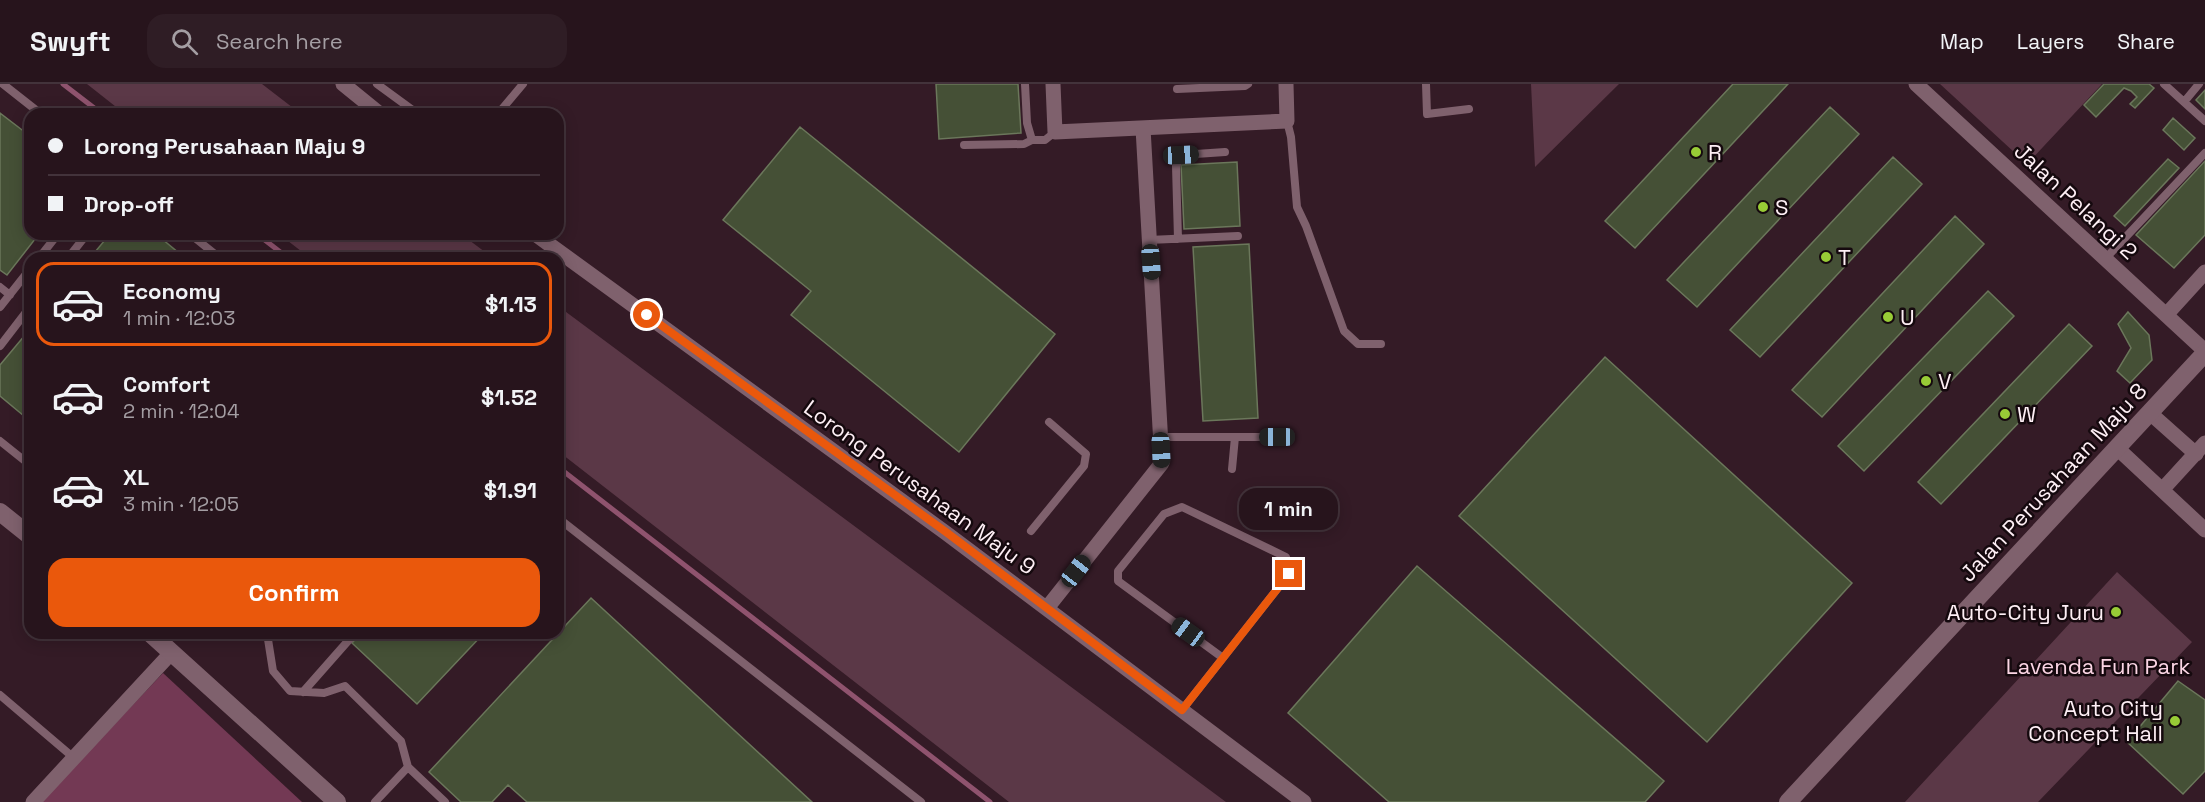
<!DOCTYPE html>
<html lang="en">
<head>
<meta charset="utf-8">
<style>
  :root { --surface:#27141c; --page:#2f1d25; --text:#f1f3f6; --muted:#a49ea3; --line:#43333b; --accent:#ea580c }
  body { margin:0; font-family:"Space Grotesk",sans-serif; background:var(--page); color:var(--text); height:100vh; display:flex; flex-direction:column; font-size:22px; white-space:nowrap }
  * { box-sizing:border-box; margin:0 }
  p { font-size:20px; color:var(--muted) }
  .icon { flex:none; width:33px; height:33px; fill:none; stroke:currentColor; stroke-width:2; stroke-linecap:round; stroke-linejoin:round }
  .map { position:relative; flex:1; overflow:hidden }
  .panel { position:absolute; left:24px; top:168px; width:540px; height:387px; display:flex; flex-direction:column; background:var(--surface); border-radius:18px; box-shadow:0 3px 15px #0003,0 0 0 2px var(--line) }
  .panel>* { flex:none }
  .guide { position:absolute; left:24px; top:24px; width:540px; height:132px; border-radius:18px; box-shadow:0 3px 15px #0003,0 0 0 2px var(--line); display:grid; align-content:center; height:132px; padding:0 24px; background:var(--surface) }
  .end { position:absolute; width:27px; height:27px; margin:-14px; border:8px solid #ea580c; background:#fff; box-shadow:0 0 0 3px #fff }
  .from { border-radius:50% }
  .bubble { position:absolute; height:42px; border-radius:18px; background:var(--surface); box-shadow:0 3px 15px #0003,0 0 0 2px var(--line); font-size:20px; font-weight:700; line-height:42px; text-align:center }
  .car { position:absolute; width:18px; height:36px; margin:-18px -9px; border-radius:8px; box-shadow:0 0 4px 2px #0007; background:linear-gradient(#222 24%,#8ab4d8 0 40%,#222 0 76%,#8ab4d8 0 86%,#222 0) }
  .guide b { display:flex; align-items:center; gap:21px; height:57px; font-size:22px }
  .guide b+b { border-top:2px solid var(--line) }
  .guide i { width:15px; height:15px; background:var(--text) }
  ul { padding:10px 0 0; list-style:none }
  li { display:flex; align-items:center; gap:18px; height:84px; margin:0 12px 9px; padding:0 12px; border:3px solid transparent; border-radius:18px }
  li div { flex:1 }
  li b { display:block; font-size:22px }
  li em { font-style:normal; font-weight:700 }
  li.selected { border-color:var(--accent) }
  li>.icon { width:54px; height:54px; stroke-width:1.5 }
  .cta { display:flex; gap:12px; margin-top:auto; padding:12px 24px }
  .cta a { flex:1; height:69px; border-radius:18px; background:var(--accent); color:#fff; font-size:24px; font-weight:700; line-height:69px; text-align:center }
  header { display:flex; align-items:center; gap:36px; box-sizing:border-box; height:84px; padding:0 30px; background:var(--surface); border-bottom:2px solid var(--line) }
  header strong { font-size:28px }
  nav { display:flex; gap:33px; margin-inline-start:auto; font-size:21px }
  .search { width:420px; height:54px; background:var(--page); display:flex; align-items:center; gap:15px; box-sizing:border-box; padding:0 21px; border-radius:18px; color:var(--muted); font-size:22px }
  .map>svg:first-child { display:block }
</style>
</head>
<body>
<header>
<strong>Swyft</strong>
<div class="search"><svg class="icon" aria-label="search" viewBox="0 0 24 24"><circle cx="10" cy="10" r="6"/><path d="M15 15l6 6"/></svg>Search here</div>
<nav><a>Map</a><a>Layers</a><a>Share</a></nav>
</header>
<div class="map">
<svg width="2205" height="718" viewBox="0 0 2205 718">
  <rect width="100%" height="100%" fill="#341b26"/>
  <!-- green -->
  <path fill="#5b3847" d="M87,0h175l39,30h-176z
    M1531,0h88l-84,83z
    M1940,0h162l-75,80z
    M279,150h182l32,24h-183z
    M558,222l668,496h-217l-451,-351z
    M2117,488l75,70 -154,160h-133z"/>
  <!-- forest -->
  <path fill="#733954" d="M163,589l139,129h-261z"/>
  <g fill="none" stroke-linecap="round" stroke-linejoin="round">
    <!-- stream -->
    <path stroke="#8f536e" stroke-width="5" d="M63,0l39,30
      M257,150l31,24
      M558,383l432,335"/>
  </g>
  <!-- building -->
  <path fill="#455036" stroke="#6b775b" stroke-width="1.5" d="M936,0h82l3,49 -82,6z
    M1733,0h55l-153,164 -30,-27z
    M2104,0h45l5,4 -19,20 -5,-4 7,-7 -6,-6 -7,-3 -28,29 -12,-12z
    M2205,6v19l-9,-9z
    M1830,23l29,27 -162,173 -30,-27z
    M0,29l30,23v98h9l-32,41 -7,-5z
    M2173,34l22,20 -11,12 -21,-20z
    M800,43l255,207 -96,118 -168,-137 20,-24 -88,-71z
    M1893,73l29,27 -162,173 -30,-27z
    M2168,75l11,9 -54,58 -11,-10z
    M2205,77v74l-31,33 -38,-33z
    M1237,78l3,64 -56,3 -3,-64z
    M1955,132l29,28 -162,173 -30,-27z
    M110,150h46l29,24h-95z
    M1249,160l9,174 -55,3 -10,-174z
    M1988,207l26,25 -150,155 -26,-25z
    M2128,228l21,23 3,25 -22,23 -13,-12 14,-23 -13,-24z
    M2069,240l23,22 -151,158 -23,-22z
    M30,245v92l-30,-25v-31z
    M1605,273l247,226 -145,159 -248,-226z
    M1417,482l247,215 -19,21h-256l-101,-89z
    M591,514l221,204h-285l-19,-17 -16,17h-31l-32,-30z
    M361,549h123l-67,71 -65,-61z
    M2178,597l27,19v71l-22,23 -56,-52z"/>
  <g fill="none" stroke-linecap="round" stroke-linejoin="round">
    <!-- service -->
    <path stroke="#7f616d" stroke-width="8" d="M3,0l38,30
      M377,0l41,30
      M1025,0l2,39 5,17h13l10,-8
      M1426,0l1,30 42,-5
      M2164,0l41,37
      M1177,5l68,-3 3,-2
      M2184,18l15,-18
      M500,30l2,-5 21,-25
      M1287,37l4,16 6,70 9,19 38,105 14,13h23
      M964,61l60,-1 8,-4
      M190,150l30,24
      M1178,155l-2,-73 5,-11 44,-3
      M1149,156l89,-4
      M39,174l19,-24
      M68,174l19,-24
      M2105,175l100,-106
      M0,203l10,8
      M0,223l30,-38
      M0,262l30,-39
      M1161,353h116
      M0,357l30,24
      M1232,385l3,-32
      M558,434l363,284
      M1031,447l53,-65 2,-12 -37,-32
      M267,549l6,38 17,20 34,2 21,-7 56,55 7,26 37,35
      M303,608l52,-59
      M0,611l74,63
      M1182,626l107,-136 -3,-17 -104,-50 -18,7 -46,57v10l105,77
      M375,718l33,-35"/>
    <!-- minor -->
    <path stroke="#7f616d" stroke-width="15" d="M343,0l37,30
      M1053,0l2,48 232,-11 -1,-37
      M1916,0l289,267
      M535,150l411,299 358,269
      M2166,231l39,-43
      M2150,329l46,41
      M2117,364l88,82
      M2162,406l43,-47
      M1047,524l115,-145 -19,-335
      M33,718l139,-150"/>
    <!-- tertiary -->
    <path stroke="#7f616d" stroke-width="18" d="M0,428l30,24
      M150,549l187,169
      M1788,718l417,-449"/>
  </g>
  <g fill="none" stroke-linecap="round" stroke-linejoin="round">
    <!-- route -->
    <path stroke="#ea580c" stroke-width="8" d="M647,231l299,217 236,178 107,-136"/>
  </g>
  <!-- markers -->
  <g fill="#98cb36" stroke="#15090e" stroke-width="2">
    <circle cx="1696" cy="68" r="6"/>
    <circle cx="1763" cy="123" r="6"/>
    <circle cx="1826" cy="173" r="6"/>
    <circle cx="1888" cy="233" r="6"/>
    <circle cx="1926" cy="297" r="6"/>
    <circle cx="2005" cy="330" r="6"/>
    <circle cx="2116" cy="528" r="6"/>
    <circle cx="2175" cy="637" r="6"/>
  </g>
  <g text-anchor="middle" dominant-baseline="central" stroke-width="5" stroke-linejoin="round" paint-order="stroke">
    <!-- poi labels -->
    <g font-size="22" fill="#feeff5" stroke="#15090e" text-anchor="start">
      <text x="1708" y="68">R</text>
      <text x="1775" y="123">S</text>
      <text x="1838" y="173">T</text>
      <text x="1900" y="233">U</text>
      <text x="1938" y="297">V</text>
      <text x="2017" y="330">W</text>
      <text x="2104" y="528" text-anchor="end">Auto-City Juru</text>
      <text x="2163" y="624" text-anchor="end">Auto City<tspan x="2163" dy="25">Concept Hall</tspan></text>
    </g>
    <!-- street labels -->
    <g font-size="22" fill="#feeff5" stroke="#15090e">
      <text transform="translate(2076 117) rotate(43)">Jalan Pelangi 2</text>
      <text transform="translate(2053 398) rotate(-47)">Jalan Perusahaan Maju 8</text>
      <text transform="translate(920 403) rotate(36)">Lorong Perusahaan Maju 9</text>
    </g>
    <!-- park labels -->
    <g font-size="22" fill="#fbd5e4" stroke="#15090e">
      <text x="2098" y="582">Lavenda Fun Park</text>
    </g>
  </g>
</svg>
<i class="end from" style="left:647px;top:231px"></i>
<i class="end" style="left:1289px;top:490px"></i>
<div class="bubble" style="left:1239px;top:404px;width:99px">1 min</div>
<i class="car" style="left:1181px;top:71px;rotate:87deg"></i>
<i class="car" style="left:1151px;top:178px;rotate:176deg"></i>
<i class="car" style="left:1277px;top:353px;rotate:270deg"></i>
<i class="car" style="left:1161px;top:366px;rotate:177deg"></i>
<i class="car" style="left:1076px;top:487px;rotate:38deg"></i>
<i class="car" style="left:1188px;top:548px;rotate:306deg"></i>
<div class="guide">
<b><i class="from"></i>Lorong Perusahaan Maju 9</b>
<b><i></i>Drop-off</b>
</div>
<section class="panel">
<ul>
<li class="selected"><svg class="icon" aria-label="car" viewBox="0 0 24 24"><path d="M5 17H2v-5l4-1 3-4h7l3 4 3 1v5h-3M9 17h6M6 11h13"/><circle cx="7" cy="17" r="2"/><circle cx="17" cy="17" r="2"/></svg><div><b>Economy</b><p>1 min · 12:03</p></div><em>$1.13</em></li>
<li><svg class="icon" aria-label="car" viewBox="0 0 24 24"><path d="M5 17H2v-5l4-1 3-4h7l3 4 3 1v5h-3M9 17h6M6 11h13"/><circle cx="7" cy="17" r="2"/><circle cx="17" cy="17" r="2"/></svg><div><b>Comfort</b><p>2 min · 12:04</p></div><em>$1.52</em></li>
<li><svg class="icon" aria-label="car" viewBox="0 0 24 24"><path d="M5 17H2v-5l4-1 3-4h7l3 4 3 1v5h-3M9 17h6M6 11h13"/><circle cx="7" cy="17" r="2"/><circle cx="17" cy="17" r="2"/></svg><div><b>XL</b><p>3 min · 12:05</p></div><em>$1.91</em></li>
</ul>
<div class="cta"><a>Confirm</a></div>
</section>
</div>
</body>
</html>
